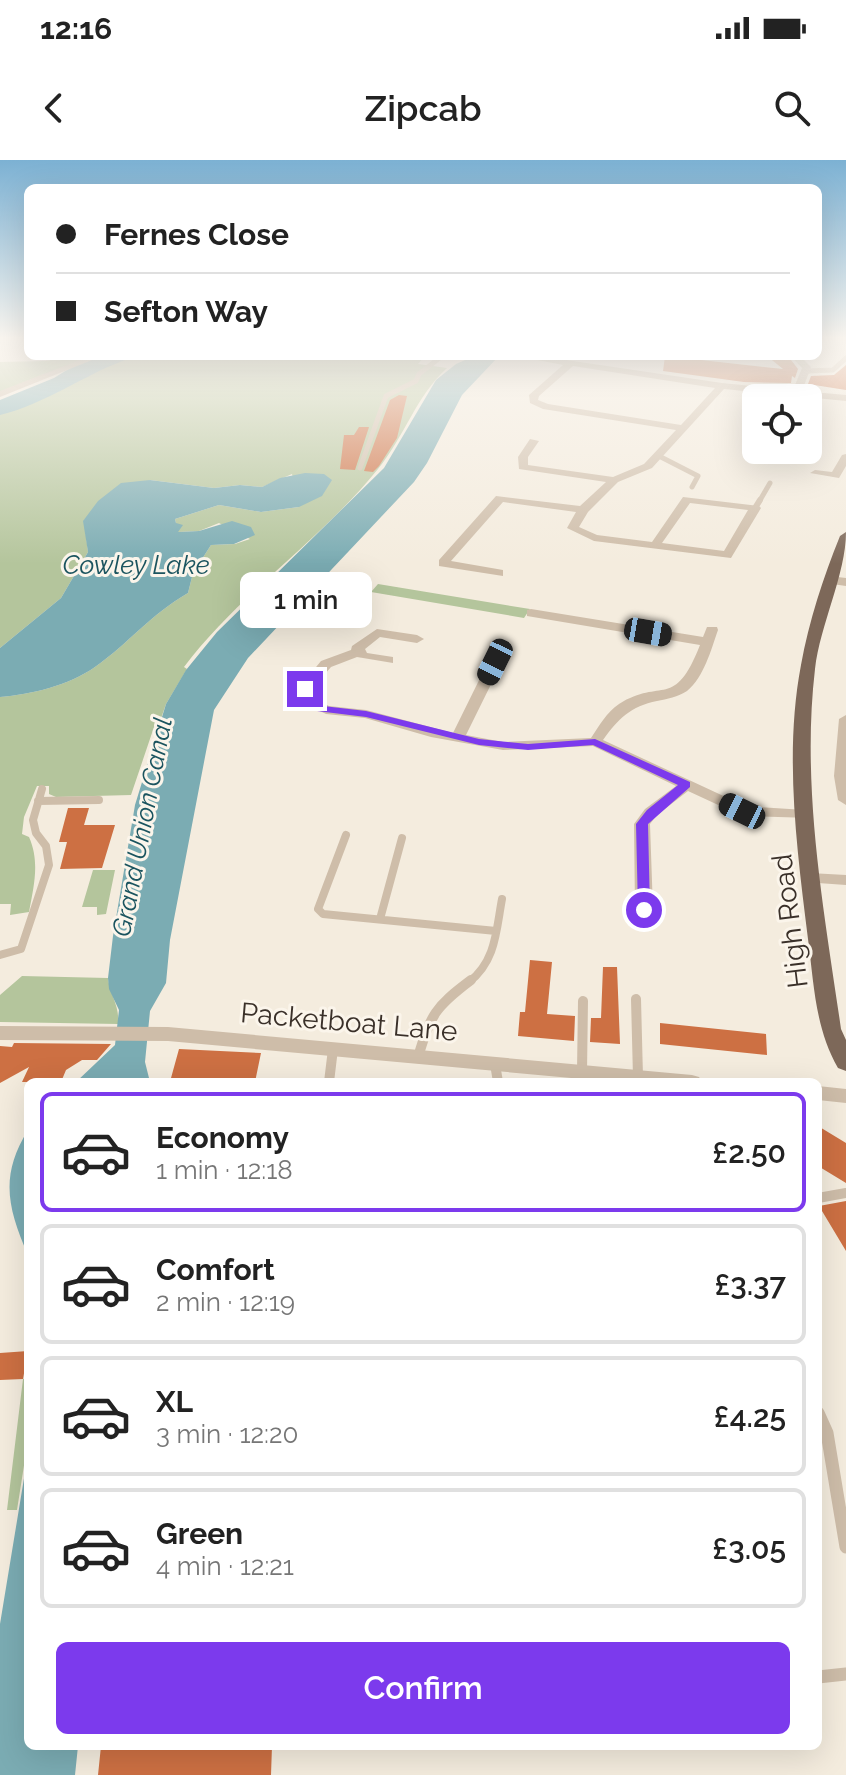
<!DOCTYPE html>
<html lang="en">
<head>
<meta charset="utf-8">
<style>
  :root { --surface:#fff; --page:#f2f2f2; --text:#222; --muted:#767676; --line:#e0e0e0; --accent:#7c3aed }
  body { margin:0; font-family:Raleway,sans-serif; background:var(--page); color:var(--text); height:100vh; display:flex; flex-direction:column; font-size:30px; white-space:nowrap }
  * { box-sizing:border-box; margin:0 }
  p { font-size:26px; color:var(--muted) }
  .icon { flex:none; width:44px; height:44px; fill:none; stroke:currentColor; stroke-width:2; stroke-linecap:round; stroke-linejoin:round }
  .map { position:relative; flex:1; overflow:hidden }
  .details { position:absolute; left:24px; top:918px; width:798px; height:672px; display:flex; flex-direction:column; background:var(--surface); border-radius:12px; box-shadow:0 8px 32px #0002 }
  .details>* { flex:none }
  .top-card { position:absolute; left:24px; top:24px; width:798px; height:176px; border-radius:12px; box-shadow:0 8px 32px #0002; display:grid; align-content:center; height:176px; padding:0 32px; background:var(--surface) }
  .buttons { position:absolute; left:742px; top:224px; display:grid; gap:16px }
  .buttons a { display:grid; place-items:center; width:80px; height:80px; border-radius:12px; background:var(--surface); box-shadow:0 8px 32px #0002; font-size:40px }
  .end { position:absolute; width:36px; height:36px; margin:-18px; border:10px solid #7c3aed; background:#fff; box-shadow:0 0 0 4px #fff }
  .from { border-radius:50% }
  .bubble { position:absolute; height:56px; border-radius:12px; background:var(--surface); box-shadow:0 8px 32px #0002; font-size:26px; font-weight:600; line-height:56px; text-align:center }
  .car { position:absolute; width:24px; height:48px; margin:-24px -12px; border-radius:10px; box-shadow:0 0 6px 2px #0007; background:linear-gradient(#222 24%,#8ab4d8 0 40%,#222 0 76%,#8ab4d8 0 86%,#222 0) }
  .top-card b { display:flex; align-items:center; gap:28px; height:76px; font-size:30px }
  .top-card b+b { border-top:2px solid var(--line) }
  .top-card i { width:20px; height:20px; background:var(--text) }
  ul { padding:14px 0 0; list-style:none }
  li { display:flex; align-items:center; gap:24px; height:120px; margin:0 16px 12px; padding:0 16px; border:4px solid var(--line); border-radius:12px }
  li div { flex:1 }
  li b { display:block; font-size:30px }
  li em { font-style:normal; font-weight:600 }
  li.on { border-color:var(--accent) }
  li>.icon { width:72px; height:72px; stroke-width:1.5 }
  .action { display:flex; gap:16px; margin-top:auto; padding:16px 32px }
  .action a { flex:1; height:92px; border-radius:12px; background:var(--accent); color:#fff; font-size:32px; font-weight:600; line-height:92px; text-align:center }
  .status { display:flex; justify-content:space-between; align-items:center; height:56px; padding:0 40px; background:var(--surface); direction:ltr }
  .status svg { height:22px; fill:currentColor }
  header { display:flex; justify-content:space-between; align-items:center; height:104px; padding:0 32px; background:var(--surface); font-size:36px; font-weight:600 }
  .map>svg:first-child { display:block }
</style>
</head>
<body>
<div class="status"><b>12:16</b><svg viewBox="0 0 49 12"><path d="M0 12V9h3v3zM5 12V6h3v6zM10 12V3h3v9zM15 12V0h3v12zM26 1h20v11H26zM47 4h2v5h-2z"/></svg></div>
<header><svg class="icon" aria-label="back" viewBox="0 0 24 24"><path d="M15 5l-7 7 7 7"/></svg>Zipcab<svg class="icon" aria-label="search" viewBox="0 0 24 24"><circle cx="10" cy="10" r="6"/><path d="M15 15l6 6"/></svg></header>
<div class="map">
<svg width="846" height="1615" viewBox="0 0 846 1615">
  <rect width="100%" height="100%" fill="#f4ecde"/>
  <!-- green -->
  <path fill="#b4c59c" d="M81,196h11l-92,36v-30l46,-1z
    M127,196h298l-7,8 29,4c-31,28 -42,68 -69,101 -58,72 -138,124 -194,198l3,2 -21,35 -9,26h-4l-22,65 -75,2 -7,-3v-8h-12l-13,31 -2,17 7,3c11,25 5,48 0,75l-19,3 1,-11h-11v-207c32,-3 68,-11 95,-30 34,-24 55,-52 93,-74l5,-20 18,-28 24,-1 15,-5 -31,-16 -20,8 -21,1 -3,-13 44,-14 42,7 38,-5 -7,-33 -30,13 -22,-2 -26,3 -64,-8 -66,40 4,32 -27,46 -61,50v-237l69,-29c14,-16 38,-21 58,-26z
    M378,424l152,25 -6,9 -153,-26z
    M93,710h22l-9,44 -9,1v-8h-15z
    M22,816l86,2c2,17 12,28 10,46l-118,-2v-27z
    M28,1218v62l-11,70h-10l16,-131z"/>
  <!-- water -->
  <path fill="#7bacb3" d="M474,196h25l-37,39 -35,68 -13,19 -166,176 -34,52 -44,230 -4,43 -16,28 -5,51 5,20h-74l39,-37 4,-35 -10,-21 -1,-11 5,-42 22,-131 31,-101 20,-34 31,-38 167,-164 52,-88 20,-16z
    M305,313l19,1 8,6 -10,16 -23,11 -38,5 -42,-7 -44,14 1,4 7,2 -5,7 21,-1 33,-10 19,6 4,8 -21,9 -23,1 -18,28 -5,20c-38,22 -59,50 -93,74 -27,19 -63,27 -95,30v-49l61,-50 27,-46 -5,-31 15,-20 23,-18 29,-3 64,8 26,-3 22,2 18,-9z
    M28,970v125c-21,-48 -28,-80 0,-125z
    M28,1294v292h50l-3,29h-75v-151z"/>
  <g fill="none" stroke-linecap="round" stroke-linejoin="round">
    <!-- river -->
    <path fill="#7bacb3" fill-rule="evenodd" d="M99,196h29l-3,4c-43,16 -80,44 -125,55v-15l54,-22 21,-13z"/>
  </g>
  <!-- building -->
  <path fill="#cd7043" d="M665,196l118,13 -16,-13h21l10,13 -3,9 -3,-2 -1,7 -47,-1 -81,-11z
    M846,205v25l-38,-6 3,-8 23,-1z
    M399,235l8,1 -10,42 -18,28 -6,6 -9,-1 26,-71z
    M359,267h10l-14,43 -15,-1 4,-34h10z
    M68,648h21l-5,17h31l-13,43 -42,1 7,-27h-8z
    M530,800l22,2 -5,52 28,2 -1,25 -56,-5 2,-24h5z
    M603,807h14l3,77 -30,-2 1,-24h10z
    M660,863l106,11 1,21 -107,-11z
    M14,883l97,1 -14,16h-15l-16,10 -5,12h-39l7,-15 -29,16v-37l12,1z
    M179,889l82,4 -6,29h-72l1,-4h-13z
    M818,966l28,17v40l-28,-17z
    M846,1041v50l-27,-45z
    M28,1191l-5,28 -23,1v-27z
    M101,1586h171l-1,29h-173z"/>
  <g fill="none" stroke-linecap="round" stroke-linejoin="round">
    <!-- service-far4 -->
    <path stroke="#cebda9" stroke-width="5" d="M807,211l26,-1 13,-12
      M657,295l41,21 -6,11
      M360,308l26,-72 30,-15 3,-7 23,-18
      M759,342l11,-19"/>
    <!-- service-far3 -->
    <path stroke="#cebda9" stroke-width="6" d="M755,348l5,-8"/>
    <!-- service-far2 -->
    <path stroke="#cebda9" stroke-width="8" d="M38,641l61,-1
      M346,675l-28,74 5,5 173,17
      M380,759l22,-81
      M0,795l21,-6 28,-84 -3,-19 -10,-13 -3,-13 9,-31
      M469,822c27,-21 27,-51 33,-83"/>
    <!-- service-far1 -->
    <path stroke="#cebda9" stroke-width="10" d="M636,839l2,78
      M418,897c13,-43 17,-50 53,-77
      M495,904l3,18
      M582,912l1,-71
      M329,922l4,-33
      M818,1038l28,-5"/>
    <!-- service -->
    <path stroke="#cebda9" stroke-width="13" d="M818,1253l9,20 19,114
      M818,1517l28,-3"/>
    <!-- minor -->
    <path fill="#cebda9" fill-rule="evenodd" d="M90,196h12l-102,41v-6z
      M517,196h22l183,27 71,7 9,-22 -11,-12h9l11,11 -9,24 44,4v6l-122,-12 -72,79 -34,14 -30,30 -9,15 18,8 55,7 31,-45 76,9 2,2 -30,50 -137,-17 -27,-13 9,-16 -73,-10 -52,59 52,9v6l-64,-10v-6l57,-64 84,10 26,-24 -87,-13 -1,-12 12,-18 9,2 -11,16v8l85,12 31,-13 32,-34 -133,-21 -13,-6 -1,-8 34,-30zM573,206l142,22 -34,37 -133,-21 -10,-4 1,-4zM690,343l58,7 -24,41 -62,-8z
      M846,294v12l-7,12 -29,-5 5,-3 17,2 10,-17z
      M829,416l17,2v8l-21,-3v-6z
      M531,449l172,28 4,-10h10l1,3c-7,20 -14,47 -31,61 -9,6 -20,8 -30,10 -26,5 -39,18 -54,39l142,66 60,4 8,5 -2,3 -69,-2 -54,-25 -31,24 -7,9 3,86 -9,5 -9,-5 -1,-86 11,-15 31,-23 -83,-40 -90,4 -72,-13 -66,-19 -39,-4 -26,-13 -2,-12 23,-28 30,-11 1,-4 25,-17 40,6 7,4 -7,4 -37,-6 -15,12 2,4 26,4v6l-36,-6 -26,10 -19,22 2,10 15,7 37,4 87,23 35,-71 7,-4 7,4 -36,73 37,7 88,-4c8,-12 16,-26 28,-34 43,-27 55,7 81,-59l-173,-29v-6z
      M846,555v90l-8,-5 -4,-24 5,-57z
      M810,713l36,2v10l-42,-3 -2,-4 2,-4z
      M0,866l168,1 524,48 7,2 3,5h-87l-447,-41 -168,-1z
      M818,926l28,3v14l-28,-3z"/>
    <!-- primary -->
    <path fill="#7d6859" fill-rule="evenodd" d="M846,372c0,42 -26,93 -31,137 -14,120 9,241 26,360l5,11v31l-8,-3c-23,-40 -24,-84 -30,-129 -11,-89 -24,-185 -7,-274 8,-44 22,-87 39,-129z"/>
  </g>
  <!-- sky -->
  <linearGradient id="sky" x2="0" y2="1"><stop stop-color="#7cb1d3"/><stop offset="0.44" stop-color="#faf6f0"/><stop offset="1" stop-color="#faf6f0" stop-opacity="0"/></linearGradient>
  <rect width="846" height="404" fill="url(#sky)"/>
  <!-- route -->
  <path fill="#7c3aed" d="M305,526l5,3 1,11 12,6 43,5 113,28 49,5 67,-5 95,43v5l-42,37 2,86 -6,3 -6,-3 -2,-86 11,-14 31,-25 -85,-40 -65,5 -49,-5 -113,-28 -49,-6 -15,-10 -2,-12z"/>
  <g text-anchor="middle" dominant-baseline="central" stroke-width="6" stroke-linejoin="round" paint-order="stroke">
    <!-- far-water labels -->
    <g font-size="26" font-style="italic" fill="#1b545f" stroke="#fbf5eb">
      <text x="136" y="405">Cowley Lake</text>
      <text transform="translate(142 667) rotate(-79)">Grand Union Canal</text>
    </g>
    <!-- street labels -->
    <g font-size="28" fill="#3a3029" stroke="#fbf5eb">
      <text transform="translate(790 761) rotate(-97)">High Road</text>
      <text transform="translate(349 862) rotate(5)">Packetboat Lane</text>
    </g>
  </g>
</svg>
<div class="buttons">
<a><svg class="icon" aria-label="locate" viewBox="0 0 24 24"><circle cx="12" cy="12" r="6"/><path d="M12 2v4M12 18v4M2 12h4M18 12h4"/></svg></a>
</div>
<i class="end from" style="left:644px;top:750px"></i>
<i class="end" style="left:305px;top:529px"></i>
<div class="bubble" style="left:240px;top:412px;width:132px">1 min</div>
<i class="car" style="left:648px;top:472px;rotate:100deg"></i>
<i class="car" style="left:495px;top:502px;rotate:206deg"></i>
<i class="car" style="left:742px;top:651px;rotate:296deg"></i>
<div class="top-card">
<b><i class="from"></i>Fernes Close</b>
<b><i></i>Sefton Way</b>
</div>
<section class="details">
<ul>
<li class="on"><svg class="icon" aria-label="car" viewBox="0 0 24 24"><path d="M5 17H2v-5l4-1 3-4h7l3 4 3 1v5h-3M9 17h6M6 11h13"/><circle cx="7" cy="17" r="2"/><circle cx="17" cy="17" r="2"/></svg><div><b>Economy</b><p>1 min · 12:18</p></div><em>£2.50</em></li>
<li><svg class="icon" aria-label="car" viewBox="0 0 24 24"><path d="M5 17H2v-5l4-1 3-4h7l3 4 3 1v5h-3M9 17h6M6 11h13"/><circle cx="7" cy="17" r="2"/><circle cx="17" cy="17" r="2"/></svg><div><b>Comfort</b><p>2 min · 12:19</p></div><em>£3.37</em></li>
<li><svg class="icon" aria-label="car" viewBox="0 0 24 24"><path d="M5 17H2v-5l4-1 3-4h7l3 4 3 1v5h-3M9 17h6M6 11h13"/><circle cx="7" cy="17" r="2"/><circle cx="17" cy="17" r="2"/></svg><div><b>XL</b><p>3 min · 12:20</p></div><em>£4.25</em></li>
<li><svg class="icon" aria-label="car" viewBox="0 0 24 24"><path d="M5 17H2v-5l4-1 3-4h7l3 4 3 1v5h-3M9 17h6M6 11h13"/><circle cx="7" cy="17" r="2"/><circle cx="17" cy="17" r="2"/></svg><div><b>Green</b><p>4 min · 12:21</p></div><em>£3.05</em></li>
</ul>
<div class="action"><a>Confirm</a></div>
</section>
</div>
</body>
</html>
